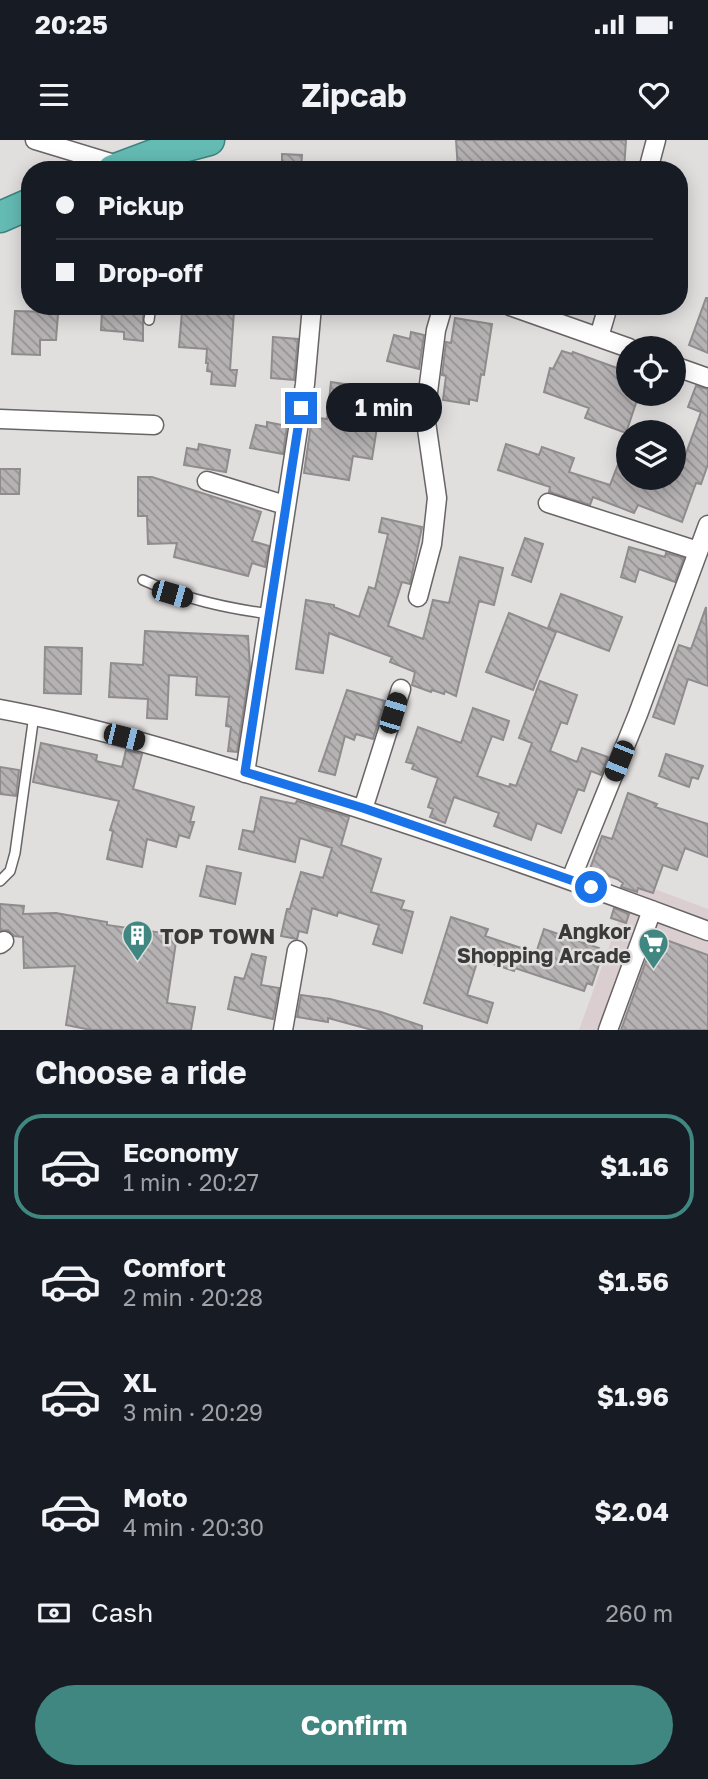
<!DOCTYPE html>
<html lang="en">
<head>
<meta charset="utf-8">
<style>
  :root { --surface:#171b24; --page:#20242c; --text:#f1f3f6; --muted:#9ea1a6; --line:#363941; --accent:#408781 }
  body { margin:0; font-family:"Golos Text",sans-serif; background:var(--page); color:var(--text); height:100vh; display:flex; flex-direction:column; font-size:26px; white-space:nowrap }
  * { box-sizing:border-box; margin:0 }
  p { font-size:23px; color:var(--muted) }
  .icon { flex:none; width:38px; height:38px; fill:none; stroke:currentColor; stroke-width:2; stroke-linecap:round; stroke-linejoin:round }
  .map { position:relative; height:890px; overflow:hidden }
  .side { display:flex; flex-direction:column; background:var(--surface); flex:1 }
  .side>* { flex:none }
  .top-card { position:absolute; left:21px; top:21px; width:667px; height:154px; border-radius:28px; box-shadow:0 4px 18px #0003; display:grid; align-content:center; height:154px; padding:0 35px; background:var(--surface) }
  .fabs { position:absolute; left:616px; top:196px; display:grid; gap:14px }
  .fabs a { display:grid; place-items:center; width:70px; height:70px; border-radius:50%; background:var(--surface); box-shadow:0 4px 18px #0003; font-size:35px }
  .end { position:absolute; width:32px; height:32px; margin:-16px; border:9px solid #1a73e8; background:#fff; box-shadow:0 0 0 4px #fff }
  .from { border-radius:50% }
  .bubble { position:absolute; height:49px; border-radius:24px; background:var(--surface); box-shadow:0 4px 18px #0003; font-size:23px; font-weight:700; line-height:49px; text-align:center }
  .car { position:absolute; width:21px; height:42px; margin:-21px -10px; border-radius:9px; box-shadow:0 0 5px 2px #0007; background:linear-gradient(#222 24%,#8ab4d8 0 40%,#222 0 76%,#8ab4d8 0 86%,#222 0) }
  .top-card b { display:flex; align-items:center; gap:24px; height:66px; font-size:26px }
  .top-card b+b { border-top:2px solid var(--line) }
  .top-card i { width:18px; height:18px; background:var(--text) }
  ul { padding:0; list-style:none }
  li { display:flex; align-items:center; gap:21px; height:105px; margin:0 14px 10px; padding:0 21px; border:4px solid transparent; border-radius:28px }
  li div { flex:1 }
  li b { display:block; font-size:26px }
  li em { font-style:normal; font-weight:700 }
  li.selected { border-color:var(--accent) }
  li>.icon { width:63px; height:63px; stroke-width:1.5 }
  h2 { padding:0 35px; font-size:32px; line-height:84px }
  .pay { display:flex; align-items:center; gap:18px; height:77px; padding:0 35px; font-size:26px }
  .pay p { margin-inline-start:auto }
  .button { display:flex; gap:14px; margin-top:auto; padding:14px 35px }
  .button a { flex:1; height:80px; border-radius:42px; background:var(--accent); color:#fff; font-size:28px; font-weight:700; line-height:80px; text-align:center }
  .status { display:flex; justify-content:space-between; align-items:center; height:49px; padding:0 35px; background:var(--surface); direction:ltr }
  .status svg { height:19px; fill:currentColor }
  header { display:flex; justify-content:space-between; align-items:center; height:91px; padding:0 35px; background:var(--surface); font-size:32px; font-weight:700 }
  .map>svg:first-child { display:block }
</style>
</head>
<body>
<div class="status"><b>20:25</b><svg viewBox="0 0 49 12"><path d="M0 12V9h3v3zM5 12V6h3v6zM10 12V3h3v9zM15 12V0h3v12zM26 1h20v11H26zM47 4h2v5h-2z"/></svg></div>
<header><svg class="icon" aria-label="menu" viewBox="0 0 24 24"><path d="M4 6h16M4 12h16M4 18h16"/></svg>Zipcab<svg class="icon" aria-label="heart" viewBox="0 0 24 24"><path d="M12 20l-8-8c-3-5 5-10 8-4 3-6 11-1 8 4z"/></svg></header>
<div class="map">
<svg width="708" height="890" viewBox="0 0 708 890">
  <defs>
    <pattern id="building-back-hatch" width="6" height="6" patternUnits="userSpaceOnUse" patternTransform="scale(1.75)"><rect width="6" height="6" fill="#b6b2b3"/><path d="M-1 5l2 2M0 0l6 6M5-1l2 2" fill="none" stroke="#959293"/></pattern>
  </defs>
  <rect width="100%" height="100%" fill="#e1dede"/>
  <!-- built -->
  <path fill="#dbced1" d="M633,741l75,28v121h-129z"/>
  <!-- building -->
  <path fill="url(#building-back-hatch)" stroke="#908c8d" stroke-width="2" d="M456,0h170l-2,30h-166z
    M282,14l20,1 -1,15h-19z
    M706,158h2v55l-19,-8z
    M210,169l24,2 -4,59h7l-2,16 -24,-2 1,-12 -5,-1 1,-8h-2l1,-14 -28,-2 3,-35 28,2z
    M102,170l41,4v27l-19,-2v-7l-23,-2z
    M15,171l38,1v2h5l-2,26h-16v15l-28,-1z
    M455,178l37,6 -8,51 -3,-1 -4,27 -8,-2v5l-26,-4 3,-24 -4,-1 4,-33 5,1z
    M411,192l13,3 -5,34 -32,-8 7,-26 16,4z
    M273,197l25,2 -4,41 -23,-2z
    M562,211l10,3 1,-2 55,20v22h11l-13,39 -41,-15 4,-10 -45,-16 6,-24 3,1z
    M331,242l21,3 -1,15 29,3 -2,10 30,4 2,-14 5,1 1,26 -39,-3 -5,32 -19,-3 -4,24 -45,-7 8,-56 15,2z
    M696,246l12,3v75l-7,20 -5,-1 -14,39 -44,-17 -4,8 -41,-16 -3,8 -41,-13 1,-5 -52,-17 8,-26 33,11 3,-8 32,11 -5,14 41,13 17,-44 1,37h49l24,-66 -13,-5z
    M267,282l20,4 -4,28 -33,-6 6,-23 11,2z
    M199,304l31,6 -4,22 -42,-7 3,-17 11,2z
    M0,329h20l-1,25h-19z
    M138,337h14l109,35 -9,29 17,5 -4,21 -13,-4 -4,13 -74,-19 3,-14 -29,1 -1,-28h-9z
    M382,378l40,9 -12,57 -8,-2 -14,44 35,13 10,-39 16,3 11,-46 43,11 -9,37 -15,-4 -23,95 -11,-5 -1,3 -12,-4 -1,2 -19,-7 3,-13 -25,-10 2,-5 -63,-24 -6,40 -27,-4 10,-69 28,5v2l25,10 10,-30 6,2 13,-55 -9,-2z
    M525,398l18,6 -12,38 -19,-7z
    M629,407l36,10 1,-4 18,5 -9,24 -36,-13 -4,13 -14,-5z
    M561,454l61,23 -13,34 -61,-23z
    M706,467l2,79 -20,-7 -14,45 -21,-7 26,-72 12,4z
    M509,473l47,19 -23,58 -47,-18z
    M145,491l103,5 2,32 -13,84 -9,-1 3,-24 -5,-1 3,-29 -33,-2 1,-18 -28,-2 -2,44 -20,-1 1,-19 -39,-2 2,-34 32,2z
    M45,507l37,1 -1,46 -37,-1z
    M540,541l37,14 -10,29 -6,-2 -11,29 27,11 5,-14 26,9 -7,18 -10,-4 -7,20 -6,-2 -17,44 -24,-10 -6,17 -37,-14 5,-13 -45,-16 -9,26 -15,-6 3,-8 -5,-2 10,-29 -26,-9 2,-5 -8,-2 12,-35 43,16 12,-35 36,13 -6,19 -11,-4 -15,40 32,11 1,-3 6,2 16,-43 -13,-5z
    M347,550l38,11 -12,38 -17,-5 -2,6 -9,-4 -10,39 -16,-4z
    M41,603l56,12 -1,6 26,6 4,-17 16,4 -9,35 61,18 -4,15h4l-5,16 -10,-3 -3,12 -29,-8 -5,28 -35,-8 6,-28 -3,-1 9,-29 -86,-19z
    M666,614l37,12 -5,13 -6,-2 -3,10 -30,-11z
    M0,627l19,3 -3,26 -16,-2z
    M628,653l29,11 -2,3 53,17v33l-23,-9 -8,22 -14,-5 -10,28 -15,-5 -1,4 -16,-5 2,-4 -6,-4 -27,-10 12,-33 10,3z
    M261,657l34,7 2,-3 52,16 -8,28 40,14 -10,33 33,9 -3,8 12,3 -11,41 -29,-9 6,-19 -41,-13 -1,4 -25,-8 -5,25 -8,-2 -2,8 -16,-3 6,-27h3l11,-37 22,6 9,-30 -32,-10 -5,24 -56,-13 4,-19 11,2z
    M207,726l34,7 -6,31 -35,-8z
    M0,764l24,2 -1,8 33,-1 51,9v3l70,10 -10,68 28,4 -4,23h-100l-25,-5 9,-59 -51,2 -1,-31 -9,-1 -6,-6 -8,1z
    M614,768l15,6 -3,9 -15,-5z
    M451,777l37,12 -3,7 51,17 8,-24 55,19 -5,15 5,1 -7,21 -5,-2 -3,8 -69,-23 -1,3 -36,-12 -11,36 26,8 -6,20 -63,-20z
    M655,796l53,19v75h-87z
    M252,814l14,3 -5,28 18,3 -6,31 -45,-10 7,-32 9,2z
    M301,855l29,4 51,13 41,14v4h-50l-44,-12v4l-31,-5z"/>
  <g fill="none" stroke-linecap="round" stroke-linejoin="round">
    <defs>
      <path id="service" d="M149,180l2,-14
        M143,440c41,19 82,28 127,34
        M0,741l10,-10 5,-18 19,-138"/>
      <path id="minor" d="M35,0l89,27
        M648,30l8,-30
        M510,166l119,42
        M599,197l9,-31
        M674,226l34,12
        M0,279l154,6
        M207,341l78,24
        M548,363l150,48
        M418,457l14,-53 5,-46 -12,-83 11,-85 7,-24
        M0,569c92,17 182,44 272,72 147,45 292,96 436,150
        M245,633l60,-389 7,-78
        M363,669l38,-120
        M571,739l67,-165 70,-189
        M0,804l4,-3
        M283,890l14,-80
        M608,890l44,-120"/>
      <path id="trunk" d="M113,30l40,-15 56,-15
        M0,77l30,-13"/>
    </defs>
    <!-- service casing -->
    <use href="#service" stroke="#696566" stroke-width="12"/>
    <!-- minor casing -->
    <use href="#minor" stroke="#696566" stroke-width="21"/>
    <!-- trunk casing -->
    <use href="#trunk" stroke="#3d837e" stroke-width="33"/>
    <!-- service -->
    <use href="#service" stroke="#fff" stroke-width="9"/>
    <!-- minor -->
    <use href="#minor" stroke="#fff" stroke-width="18"/>
    <!-- trunk -->
    <use href="#trunk" stroke="#64bbb4" stroke-width="30"/>
  </g>
  <g fill="none" stroke-linecap="round" stroke-linejoin="round">
    <!-- route -->
    <path stroke="#1a73e8" stroke-width="9" d="M301,268l-56,364 118,36 228,79"/>
  </g>
  <!-- icons -->
  <defs>
    <symbol id="building-pin" viewBox="-11 -11 22 30"><path d="M0 17L-7.5 6A9.5 9.5 0 1 1 7.5 6Z" fill="#408781" stroke="#e1dede"/><path d="M-4-6H4V6H1V3H-1V6H-4ZM-2.5-4.3h1.7v1.8h-1.7ZM.8-4.3h1.7v1.8H.8ZM-2.5-1h1.7V.8h-1.7ZM.8-1h1.7V.8H.8Z" fill="#fff"/></symbol>
    <symbol id="supermarket-pin" viewBox="-11 -11 22 30"><path d="M0 17L-7.5 6A9.5 9.5 0 1 1 7.5 6Z" fill="#408781" stroke="#e1dede"/><path d="M-6-5.5h2.5l.6 2H6L4.5 2H-2.5L-4.4-4H-6ZM-1.5 3.2a1.3 1.3 0 1 0 .1 0ZM3 3.2a1.3 1.3 0 1 0 .1 0Z" fill="#fff"/></symbol>
  </defs>
  <g fill-rule="evenodd">
    <use href="#building-pin" x="120" y="778" width="35" height="47"/>
    <use href="#supermarket-pin" x="636" y="786" width="35" height="47"/>
  </g>
  <g text-anchor="middle" dominant-baseline="central" stroke-width="5" stroke-linejoin="round" paint-order="stroke">
    <!-- poi labels -->
    <g font-size="21" font-weight="bold" fill="#3b3a3a" stroke="#e1dede" text-anchor="end">
      <text x="631" y="791">Angkor<tspan x="631" dy="24">Shopping Arcade</tspan></text>
      <text x="160" y="796" text-anchor="start">TOP TOWN</text>
    </g>
  </g>
</svg>
<div class="fabs">
<a><svg class="icon" aria-label="locate" viewBox="0 0 24 24"><circle cx="12" cy="12" r="6"/><path d="M12 2v4M12 18v4M2 12h4M18 12h4"/></svg></a>
<a><svg class="icon" aria-label="layers" viewBox="0 0 24 24"><path d="M12 4l9 5-9 5-9-5zM3 14l9 5 9-5"/></svg></a>
</div>
<i class="end from" style="left:591px;top:747px"></i>
<i class="end" style="left:301px;top:268px"></i>
<div class="bubble" style="left:326px;top:243px;width:116px">1 min</div>
<i class="car" style="left:172px;top:454px;rotate:106deg"></i>
<i class="car" style="left:393px;top:573px;rotate:17deg"></i>
<i class="car" style="left:124px;top:597px;rotate:104deg"></i>
<i class="car" style="left:619px;top:621px;rotate:202deg"></i>
<div class="top-card">
<b><i class="from"></i>Pickup</b>
<b><i></i>Drop-off</b>
</div>
</div>
<section class="side">
<h2>Choose a ride</h2>
<ul>
<li class="selected"><svg class="icon" aria-label="car" viewBox="0 0 24 24"><path d="M5 17H2v-5l4-1 3-4h7l3 4 3 1v5h-3M9 17h6M6 11h13"/><circle cx="7" cy="17" r="2"/><circle cx="17" cy="17" r="2"/></svg><div><b>Economy</b><p>1 min · 20:27</p></div><em>$1.16</em></li>
<li><svg class="icon" aria-label="car" viewBox="0 0 24 24"><path d="M5 17H2v-5l4-1 3-4h7l3 4 3 1v5h-3M9 17h6M6 11h13"/><circle cx="7" cy="17" r="2"/><circle cx="17" cy="17" r="2"/></svg><div><b>Comfort</b><p>2 min · 20:28</p></div><em>$1.56</em></li>
<li><svg class="icon" aria-label="car" viewBox="0 0 24 24"><path d="M5 17H2v-5l4-1 3-4h7l3 4 3 1v5h-3M9 17h6M6 11h13"/><circle cx="7" cy="17" r="2"/><circle cx="17" cy="17" r="2"/></svg><div><b>XL</b><p>3 min · 20:29</p></div><em>$1.96</em></li>
<li><svg class="icon" aria-label="car" viewBox="0 0 24 24"><path d="M5 17H2v-5l4-1 3-4h7l3 4 3 1v5h-3M9 17h6M6 11h13"/><circle cx="7" cy="17" r="2"/><circle cx="17" cy="17" r="2"/></svg><div><b>Moto</b><p>4 min · 20:30</p></div><em>$2.04</em></li>
</ul>
<div class="pay"><svg class="icon" aria-label="cash" viewBox="0 0 24 24"><path d="M3 7h18v10H3z"/><circle cx="12" cy="12" r="2"/></svg>Cash<p>260 m</p></div>
<div class="button"><a>Confirm</a></div>
</section>
</body>
</html>
